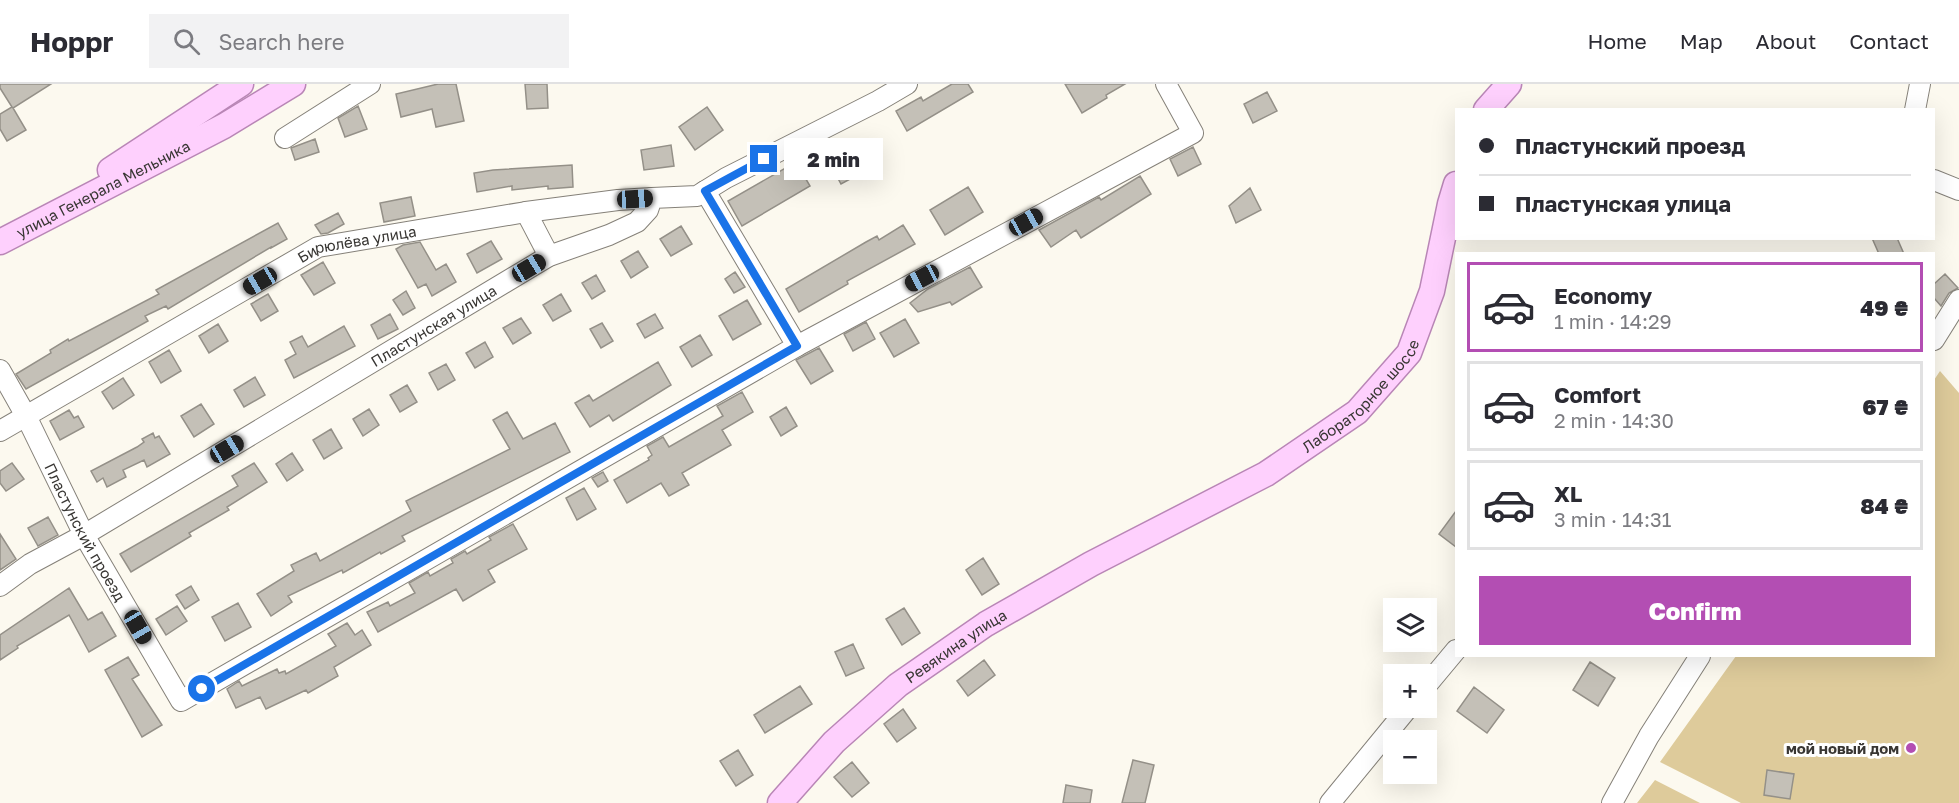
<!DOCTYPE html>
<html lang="en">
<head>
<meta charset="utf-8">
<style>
  :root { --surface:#fff; --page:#f2f2f3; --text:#2b2b33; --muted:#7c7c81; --line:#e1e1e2; --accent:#b34eb3 }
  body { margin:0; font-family:"Golos Text",sans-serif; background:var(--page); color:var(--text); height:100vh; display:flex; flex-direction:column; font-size:22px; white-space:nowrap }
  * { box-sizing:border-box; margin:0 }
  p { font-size:20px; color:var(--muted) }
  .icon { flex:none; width:33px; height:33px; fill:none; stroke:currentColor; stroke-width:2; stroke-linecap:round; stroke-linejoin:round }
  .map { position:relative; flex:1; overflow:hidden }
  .side { position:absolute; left:1455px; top:168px; width:480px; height:405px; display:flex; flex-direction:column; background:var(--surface); border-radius:0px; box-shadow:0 6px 24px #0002 }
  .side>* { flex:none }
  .banner { position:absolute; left:1455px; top:24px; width:480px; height:132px; border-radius:0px; box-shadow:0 6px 24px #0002; display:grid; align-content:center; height:132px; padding:0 24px; background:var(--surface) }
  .tools { position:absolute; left:1383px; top:514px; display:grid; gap:12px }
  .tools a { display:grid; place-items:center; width:54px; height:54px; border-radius:0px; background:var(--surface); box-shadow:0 6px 24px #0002; font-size:30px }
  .end { position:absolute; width:27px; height:27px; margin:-14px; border:8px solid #1a73e8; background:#fff; box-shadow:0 0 0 3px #fff }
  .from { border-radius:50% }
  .bubble { position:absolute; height:42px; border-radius:0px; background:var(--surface); box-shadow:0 6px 24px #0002; font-size:20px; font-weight:800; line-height:42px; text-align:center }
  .car { position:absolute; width:18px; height:36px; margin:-18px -9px; border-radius:8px; box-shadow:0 0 4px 2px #0007; background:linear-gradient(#222 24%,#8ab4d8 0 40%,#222 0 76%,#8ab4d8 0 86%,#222 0) }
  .banner b { display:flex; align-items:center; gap:21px; height:57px; font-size:22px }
  .banner b+b { border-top:2px solid var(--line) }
  .banner i { width:15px; height:15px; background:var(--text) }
  ul { padding:10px 0 0; list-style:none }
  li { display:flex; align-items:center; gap:18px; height:90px; margin:0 12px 9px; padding:0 12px; border:3px solid var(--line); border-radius:0px }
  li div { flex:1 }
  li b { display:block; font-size:22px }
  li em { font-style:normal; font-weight:800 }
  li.current { border-color:var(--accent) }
  li>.icon { width:54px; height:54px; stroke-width:1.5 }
  .action { display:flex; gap:12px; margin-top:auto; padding:12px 24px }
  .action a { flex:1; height:69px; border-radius:0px; background:var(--accent); color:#fff; font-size:24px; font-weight:800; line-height:69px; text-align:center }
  header { display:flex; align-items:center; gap:36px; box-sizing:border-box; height:84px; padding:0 30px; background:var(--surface); border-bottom:2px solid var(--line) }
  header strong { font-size:28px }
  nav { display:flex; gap:33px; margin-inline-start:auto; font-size:21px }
  .search { width:420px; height:54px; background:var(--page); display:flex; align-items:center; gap:15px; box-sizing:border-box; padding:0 21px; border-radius:0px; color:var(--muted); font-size:22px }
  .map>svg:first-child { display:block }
</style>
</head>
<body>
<header>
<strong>Hoppr</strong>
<div class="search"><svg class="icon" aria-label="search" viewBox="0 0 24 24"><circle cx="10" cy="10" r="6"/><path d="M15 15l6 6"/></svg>Search here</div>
<nav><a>Home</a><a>Map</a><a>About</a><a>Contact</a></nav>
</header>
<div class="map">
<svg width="1959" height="719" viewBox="0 0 1959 719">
  <rect width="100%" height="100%" fill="#fcf9ef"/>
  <!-- green -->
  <path fill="#decb9b" d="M1940,287l19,22v410h-218l-81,-41 76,-106h198v-276z
    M1655,696l45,23h-63z"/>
  <!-- building -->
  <path fill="#c4c0b7" stroke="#949088" stroke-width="1.5" d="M0,0h51l-38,24 13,22 -19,11 -7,-12v-15l12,-7 -12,-19z
    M438,0h18l8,37 -28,6 -4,-18 -31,8 -5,-23z
    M525,0h22l1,24 -21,1z
    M952,0h16l5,8 -66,39 -11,-20 25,-14 2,4z
    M1065,0h60l-19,11 1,3 -25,15z
    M1267,8l10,19 -24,12 -9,-19z
    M358,22l9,23 -22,8 -7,-19z
    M707,23l16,23 -28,20 -16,-23z
    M315,55l4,13 -24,8 -4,-12z
    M861,56l15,25 -35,19 -14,-26z
    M671,61l3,21 -30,4 -3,-20z
    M1193,63l8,17 -23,12 -8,-17z
    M796,78l14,24 -68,40 -14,-25z
    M572,81l1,22 -25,2v-3l-36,4v-4l-35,6 -3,-19 19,-3z
    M1140,92l11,18 -70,44 -5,-8 -25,17 -12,-17 60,-33 2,3z
    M968,103l15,25 -38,23 -15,-25z
    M1250,104l11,22 -25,13 -7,-17z
    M411,113l4,19 -31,6 -4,-19z
    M338,129l6,11 -16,9 -7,1 -6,-9z
    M278,139l9,16 -16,9v-1l-103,62 -2,-3 -21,10 3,5 -122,68 -10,-15 35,-21 -1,-3 18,-11 1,2 90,-47 -3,-4z
    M903,141l12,19 -68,37 1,3 -49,28 -13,-23 80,-47 11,-6 2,4z
    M681,142l11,18 -21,12 -11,-17z
    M1872,154h25l7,16h-25z
    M491,157l11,18 -25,14 -10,-19z
    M420,158l16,28 10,-6 10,18 -24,14 -6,-12 -8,4 -22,-39 7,-4z
    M638,167l10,16 -17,11 -10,-17z
    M323,178l12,21 -21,12 -13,-20z
    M970,183l12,20 -30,18 -2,-3 -32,10 -8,-9 18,-14z
    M735,188l10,15 -11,6 -9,-14z
    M1945,190l13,14 -9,5 -8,13 -7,-8v-14z
    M596,191l9,16 -13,8 -10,-16z
    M406,207l9,17 -12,7 -10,-15z
    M268,210l10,17 -17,10 -10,-17z
    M561,210l10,17 -18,10 -10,-16z
    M747,216l14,24 -28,16 -14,-24z
    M390,230l8,15 -20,10 -7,-14z
    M655,230l8,14 -18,10 -8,-14z
    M521,234l10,15 -18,11 -10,-16z
    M905,235l14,24 -25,14 -14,-24z
    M866,238l9,17 -22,12 -9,-17z
    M602,239l11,18 -12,7 -11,-19z
    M218,240l10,17 -19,12 -10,-17z
    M344,242l11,20 -61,32 -9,-18 11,-6 -6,-12 12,-6 6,11z
    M700,251l12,20 -20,12 -12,-20z
    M485,258l8,15 -18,11 -9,-15z
    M819,264l14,23 -22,13 -15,-24z
    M169,266l12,21 -20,12 -12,-21z
    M658,278l13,23 -58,36 -4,-6 -19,12 -15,-24 14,-8 4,6z
    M446,280l9,16 -17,10 -9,-17z
    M255,293l10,18 -21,12 -10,-17z
    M123,294l11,17 -21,14 -11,-17z
    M407,301l10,17 -17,10 -10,-17z
    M742,308l11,20 -31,18 9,15 -49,28 7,12 -20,11 -8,-13 -34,20 -13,-23 35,-20 -1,-2 4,-3 -5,-9 16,-9 6,10 54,-31 -6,-10z
    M201,320l13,20 -20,13 -13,-21z
    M786,323l11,19 -16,10 -11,-19z
    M369,325l10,16 -16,11 -10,-17z
    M69,326l5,8 4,-2 6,11 -24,13 -10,-19z
    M507,328l16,27 32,-16 15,29 -168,84 3,5 -24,13 -1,-2 -37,21 -1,-3 -54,26 4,6 -21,14 -14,-22 37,-23 -3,-6 25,-12 4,8 91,-50 -5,-10 104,-52 -17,-29z
    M331,345l11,19 -18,11 -11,-19z
    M153,349l2,5 4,-2 11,18 -23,13 -3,-7 -21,10 3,7 -19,10 -4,-9 -6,4 -6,-11 46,-24 7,-5 -2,-3z
    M292,369l11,17 -16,11 -11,-17z
    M12,379l12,16 -18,12 -6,-8v-12z
    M254,379l13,19 -40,25 2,3 -40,23 2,3 -60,36 -11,-18 118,-68 -6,-10z
    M603,388l5,9 -10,6 -6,-9z
    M584,404l12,21 -19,11 -11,-22z
    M1456,427v36l-17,-13z
    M48,433l10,18 -20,11 -10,-18z
    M513,440l14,25 -39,21 7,12 -32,19 -7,-12 -78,43 -11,-20 21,-10 2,4 25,-13 -6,-10 19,-11 2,4 23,-13 -2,-4 14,-8 2,3 24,-14 -2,-3z
    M0,450l16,25 -16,11z
    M983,474l16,26 -17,11 -16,-25z
    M191,502l8,14 -14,9 -9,-14z
    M69,504l19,32 14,-8 14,24 -27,16 -20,-37 -52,31 1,2 -18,12v-25z
    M238,519l13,24 -26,14 -13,-24z
    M177,522l10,15 -21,14 -10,-16z
    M904,524l16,25 -18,12 -16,-26z
    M347,539l8,12 7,-5 9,15 -37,22 4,9 -30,17 -2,-3 -40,19 -6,-12 -24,11 -9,-19 12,-8 3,5 35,-17 2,4 6,-2 1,3 50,-28 -8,-12z
    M853,560l11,24 -18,8 -11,-24z
    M128,573l11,18 -7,4 30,46 -20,12 -37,-67z
    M984,576l11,15 -27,21 -11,-15z
    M1590,578l25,16 -17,28 -25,-16z
    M800,602l12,18 -47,29 -11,-18z
    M1474,603l30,23 -17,23 -30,-22z
    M903,625l13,19 -19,14 -13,-18z
    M738,666l15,25 -17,11 -16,-25z
    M1133,676l21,5 -9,38h-23z
    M852,678l17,21 -17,14 -18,-20z
    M1767,686l27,4 -4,25 -26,-4z
    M1066,701l26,5 -2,13h-27z"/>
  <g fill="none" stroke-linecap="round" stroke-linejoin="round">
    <defs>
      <g id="minor">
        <path d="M1915,26l5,-26"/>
        <path d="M285,54l85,-54"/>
        <path d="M1934,96l25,10"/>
        <path d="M526,128l23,44"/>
        <path d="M1934,256l25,-40"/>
        <path d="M797,262l396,-213 -27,-49"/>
        <path id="s1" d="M0,286l26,46 58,119 97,166 616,-355 -92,-155"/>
        <path id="s2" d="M0,347l318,-184 208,-35 92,-12 34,-2"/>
        <path id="s3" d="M0,502l30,-22 54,-29 465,-279 60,-21 28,-13 11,-12 4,-12 45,-2 29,-18 152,-77 29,-17"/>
        <path d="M1426,602l30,-36"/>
        <path d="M1330,719l78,-95"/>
        <path d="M1612,719l37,-67 51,-80"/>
      </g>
      <g id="major">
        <path d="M1486,26l23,-26"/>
        <path d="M110,86l131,-86"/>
        <path id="s4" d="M0,158l224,-116 69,-42"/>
        <path id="s5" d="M780,719l54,-61 64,-57 88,-61 105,-60 175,-90 91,-62 52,-59 23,-62 18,-87 6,-20"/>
      </g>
    </defs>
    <!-- minor casing -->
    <use href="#minor" stroke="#858179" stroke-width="22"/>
    <!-- major casing -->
    <use href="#major" stroke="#b986b6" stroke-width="27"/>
    <!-- minor -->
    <use href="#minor" stroke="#fff" stroke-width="20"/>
    <!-- major -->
    <use href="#major" stroke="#fed0fd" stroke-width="24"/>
  </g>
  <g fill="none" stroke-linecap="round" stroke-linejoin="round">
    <!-- route -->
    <path stroke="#1a73e8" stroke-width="8" d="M202,605l595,-343 -92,-155 59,-32"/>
  </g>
  <!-- markers -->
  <circle fill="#b34eb3" stroke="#fff" stroke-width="2" cx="1911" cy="664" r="6"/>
  <g text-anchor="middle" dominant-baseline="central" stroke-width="6" stroke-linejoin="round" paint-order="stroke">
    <!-- street labels -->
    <g font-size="15" fill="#383633" stroke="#fff">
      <text stroke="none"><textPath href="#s4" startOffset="116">улица Генерала Мельника</textPath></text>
      <text stroke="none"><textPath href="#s2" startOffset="406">Бирюлёва улица</textPath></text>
      <text stroke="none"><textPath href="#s3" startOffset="506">Пластунская улица</textPath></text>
      <text stroke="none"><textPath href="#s5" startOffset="716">Лабораторное шоссе</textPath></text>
      <text stroke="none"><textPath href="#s1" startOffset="183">Пластунский проезд</textPath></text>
      <text stroke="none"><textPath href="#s5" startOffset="237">Ревякина улица</textPath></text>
    </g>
    <!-- poi labels -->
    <g font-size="15" font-weight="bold" fill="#383633" stroke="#fff" text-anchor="end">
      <text x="1899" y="664">мой новый дом</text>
    </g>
  </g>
</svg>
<div class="tools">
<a><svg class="icon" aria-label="layers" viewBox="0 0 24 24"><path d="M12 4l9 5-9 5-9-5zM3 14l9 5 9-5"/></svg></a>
<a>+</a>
<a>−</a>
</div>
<i class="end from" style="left:202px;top:605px"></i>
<i class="end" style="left:764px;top:75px"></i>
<div class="bubble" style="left:784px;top:54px;width:99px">2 min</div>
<i class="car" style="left:635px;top:115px;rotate:87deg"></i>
<i class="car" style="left:1026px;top:138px;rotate:61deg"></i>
<i class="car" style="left:529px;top:184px;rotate:59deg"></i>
<i class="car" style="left:922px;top:194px;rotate:242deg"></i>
<i class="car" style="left:260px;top:197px;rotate:240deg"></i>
<i class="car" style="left:227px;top:365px;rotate:59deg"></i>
<i class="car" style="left:138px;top:543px;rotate:150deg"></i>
<div class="banner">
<b><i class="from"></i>Пластунский проезд</b>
<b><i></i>Пластунская улица</b>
</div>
<section class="side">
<ul>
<li class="current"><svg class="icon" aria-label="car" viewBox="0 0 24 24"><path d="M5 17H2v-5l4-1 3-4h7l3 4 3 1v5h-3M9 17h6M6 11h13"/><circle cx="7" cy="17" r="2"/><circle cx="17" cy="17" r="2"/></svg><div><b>Economy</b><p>1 min · 14:29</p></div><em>49 ₴</em></li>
<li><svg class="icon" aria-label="car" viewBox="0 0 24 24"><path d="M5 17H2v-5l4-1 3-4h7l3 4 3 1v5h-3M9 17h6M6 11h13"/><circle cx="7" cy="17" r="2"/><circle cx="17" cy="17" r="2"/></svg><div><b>Comfort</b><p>2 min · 14:30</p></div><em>67 ₴</em></li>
<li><svg class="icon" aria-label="car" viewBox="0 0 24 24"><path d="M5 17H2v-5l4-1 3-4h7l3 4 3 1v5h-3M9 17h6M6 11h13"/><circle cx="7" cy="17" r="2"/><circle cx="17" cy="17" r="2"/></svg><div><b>XL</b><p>3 min · 14:31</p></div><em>84 ₴</em></li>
</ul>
<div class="action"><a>Confirm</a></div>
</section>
</div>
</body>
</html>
